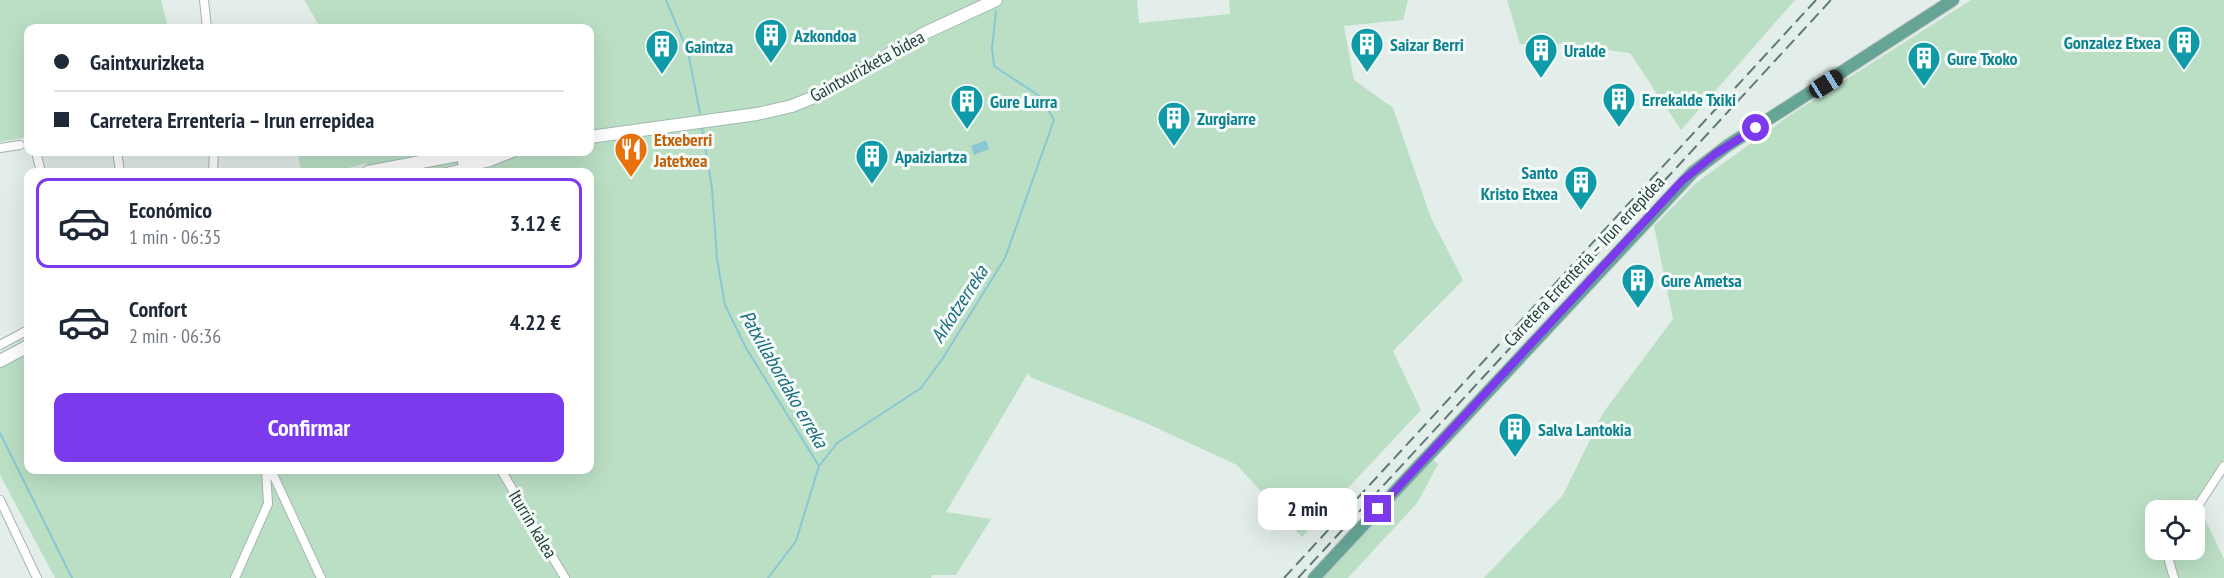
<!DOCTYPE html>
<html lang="es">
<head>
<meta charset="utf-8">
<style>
  :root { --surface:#fff; --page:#f6f6f7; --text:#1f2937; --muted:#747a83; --line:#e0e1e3; --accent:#7c3aed }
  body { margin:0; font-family:"PT Sans Narrow",sans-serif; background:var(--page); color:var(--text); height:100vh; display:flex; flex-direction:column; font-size:22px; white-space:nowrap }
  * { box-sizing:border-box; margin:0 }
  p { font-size:20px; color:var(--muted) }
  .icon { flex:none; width:33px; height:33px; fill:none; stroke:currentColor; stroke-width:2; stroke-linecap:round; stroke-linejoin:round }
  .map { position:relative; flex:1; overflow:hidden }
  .sheet { position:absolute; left:24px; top:168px; width:570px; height:306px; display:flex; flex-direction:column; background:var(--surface); border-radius:12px; box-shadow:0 6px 24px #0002 }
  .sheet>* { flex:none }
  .banner { position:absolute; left:24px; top:24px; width:570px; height:132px; border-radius:12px; box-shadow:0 6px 24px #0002; display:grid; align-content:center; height:132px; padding:0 30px; background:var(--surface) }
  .fabs { position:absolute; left:2145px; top:500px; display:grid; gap:12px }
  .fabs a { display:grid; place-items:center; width:60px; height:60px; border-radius:12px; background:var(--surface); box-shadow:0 6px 24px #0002; font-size:30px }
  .end { position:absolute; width:27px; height:27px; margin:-14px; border:8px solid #7c3aed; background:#fff; box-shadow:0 0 0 3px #fff }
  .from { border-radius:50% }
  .bubble { position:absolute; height:42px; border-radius:12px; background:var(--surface); box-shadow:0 6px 24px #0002; font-size:20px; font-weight:600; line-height:42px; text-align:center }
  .car { position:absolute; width:18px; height:36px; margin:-18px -9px; border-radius:8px; box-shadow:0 0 4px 2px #0007; background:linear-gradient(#222 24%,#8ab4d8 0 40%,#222 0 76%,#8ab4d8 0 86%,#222 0) }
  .banner b { display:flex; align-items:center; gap:21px; height:57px; font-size:22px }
  .banner b+b { border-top:2px solid var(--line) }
  .banner i { width:15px; height:15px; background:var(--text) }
  ul { padding:10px 0 0; list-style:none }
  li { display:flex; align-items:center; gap:18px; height:90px; margin:0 12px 9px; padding:0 18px; border:3px solid transparent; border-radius:12px }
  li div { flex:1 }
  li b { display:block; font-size:22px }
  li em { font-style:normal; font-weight:600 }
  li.selected { border-color:var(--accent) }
  li>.icon { width:54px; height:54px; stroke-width:1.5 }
  .cta { display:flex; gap:12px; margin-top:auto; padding:12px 30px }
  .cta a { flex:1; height:69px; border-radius:12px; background:var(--accent); color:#fff; font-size:24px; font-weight:600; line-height:69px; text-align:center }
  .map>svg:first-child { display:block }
</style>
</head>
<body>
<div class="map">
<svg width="2224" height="578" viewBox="0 0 2224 578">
  <rect width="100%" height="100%" fill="#e3ede9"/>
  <!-- green -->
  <path fill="#bbdfc5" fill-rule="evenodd" d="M0,0h161l7,28h-140v109l-28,5z
    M304,0h833l2,23 91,-9 -1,-14h179l-5,20 -59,6 10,54 39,28 38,110 32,62 -70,71 28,59 -119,127 -65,-72 -91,-42 -116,-46 -2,-4 -82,139 45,7 -35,56h-23l-2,3h-876l-55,-103v-122l28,-16v133h562v-298h-227l4,-9 -34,9h-32l-3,-20h292v-124h-272l-1,-6z
    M1507,0h288l-114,130 -51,-77 -69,-9h-41z
    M1971,0h253v460l-28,40 28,59v19h-740l79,-83 40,-82 70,-94 -19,-93 42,-43 94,-68zM2156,510h38v39h-38z
    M1433,460l5,4 -20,38 -70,76h-25z"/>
  <!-- water -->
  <path fill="#89c7d4" d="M986,140l3,9 -15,6 -3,-9z"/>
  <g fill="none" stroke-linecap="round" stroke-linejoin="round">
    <!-- stream -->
    <path stroke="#89c7d4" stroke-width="2" d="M666,0l22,52 12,61
      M702,128l10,60 5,71 8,46 21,43 73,118
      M0,433l72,145
      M768,578l28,-37 23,-75 18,-23 84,-55 22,-30 62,-100 49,-138 -13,-23 -47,-31 -2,-18 4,-37"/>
    <defs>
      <path id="minor" d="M204,0l3,28
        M0,148l20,-3
        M36,152l5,20
        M117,152l3,20
        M213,172l1,-20
        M447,172l43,-10 25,-10
        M0,345l28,-15
        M271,470l50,108
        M501,470l64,108
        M0,500l37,78
        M2194,512l30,-46
        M2172,549l-3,12 5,17
        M235,578l33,-74 -2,-34"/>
      <path id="secondary" d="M590,137l167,-23 35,-8 32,-13 101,-60 71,-33
        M464,162l45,-10
        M368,172l106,-20
        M0,361l28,-15"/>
      <path id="primary" d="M1314,578l379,-406 34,-26 226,-146"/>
    </defs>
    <!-- minor casing -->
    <use href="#minor" stroke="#a5b5b0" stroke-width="10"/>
    <!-- secondary casing -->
    <use href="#secondary" stroke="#a1b9b1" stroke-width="14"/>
    <!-- primary casing -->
    <use href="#primary" stroke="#c1c9c7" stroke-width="14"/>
    <!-- minor -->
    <use href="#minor" stroke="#fff" stroke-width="8"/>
    <!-- secondary -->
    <use href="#secondary" stroke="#fff" stroke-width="12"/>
    <!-- primary -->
    <use href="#primary" stroke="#66a495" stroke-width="12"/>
    <!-- rail -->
    <path stroke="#5c7b73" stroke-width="2" stroke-dasharray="12 6" stroke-linecap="butt" d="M1284,578l532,-578
      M1298,578l533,-578"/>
  </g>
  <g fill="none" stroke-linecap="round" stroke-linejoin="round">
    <!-- route -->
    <path stroke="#7c3aed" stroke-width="8" d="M1378,509l304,-328 33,-27 41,-26"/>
  </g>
  <!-- icons -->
  <defs>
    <symbol id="building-pin" viewBox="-11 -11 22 30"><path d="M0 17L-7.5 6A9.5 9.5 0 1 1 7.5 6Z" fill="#0f9aa8" stroke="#f4faf7"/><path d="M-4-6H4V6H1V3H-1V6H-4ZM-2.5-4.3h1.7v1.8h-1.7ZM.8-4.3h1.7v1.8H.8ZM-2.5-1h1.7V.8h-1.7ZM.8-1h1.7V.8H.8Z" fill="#fff"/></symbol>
    <symbol id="restaurant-pin" viewBox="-11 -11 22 30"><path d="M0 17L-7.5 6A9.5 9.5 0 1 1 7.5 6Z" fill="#e8710a" stroke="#f4faf7"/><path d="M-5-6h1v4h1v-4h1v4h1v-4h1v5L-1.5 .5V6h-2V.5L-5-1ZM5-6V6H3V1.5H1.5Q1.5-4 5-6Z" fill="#fff"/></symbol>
  </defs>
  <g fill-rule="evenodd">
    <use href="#building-pin" x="752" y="16" width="38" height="52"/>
    <use href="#building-pin" x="2165" y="23" width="38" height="52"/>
    <use href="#building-pin" x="1348" y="25" width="38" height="52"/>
    <use href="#building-pin" x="643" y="27" width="38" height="52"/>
    <use href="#building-pin" x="1522" y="31" width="38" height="52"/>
    <use href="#building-pin" x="1905" y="39" width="38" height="52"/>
    <use href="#building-pin" x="1600" y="80" width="38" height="52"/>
    <use href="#building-pin" x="948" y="82" width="38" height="52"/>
    <use href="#building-pin" x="1155" y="99" width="38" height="52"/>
    <use href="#restaurant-pin" x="612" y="130" width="38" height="52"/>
    <use href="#building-pin" x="853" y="137" width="38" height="52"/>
    <use href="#building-pin" x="1562" y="163" width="38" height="52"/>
    <use href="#building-pin" x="1619" y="261" width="38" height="52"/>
    <use href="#building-pin" x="1496" y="410" width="38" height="52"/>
  </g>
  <g text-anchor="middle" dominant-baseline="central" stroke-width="6" stroke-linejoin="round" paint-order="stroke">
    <!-- culture labels -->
    <g font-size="18" font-weight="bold" fill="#0d838f" stroke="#f4faf7" text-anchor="start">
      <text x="794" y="35">Azkondoa</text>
      <text x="2161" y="42" text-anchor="end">Gonzalez Etxea</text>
      <text x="1390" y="44">Saizar Berri</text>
      <text x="685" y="46">Gaintza</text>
      <text x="1564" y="50">Uralde</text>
      <text x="1947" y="58">Gure Txoko</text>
      <text x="1642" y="99">Errekalde Txiki</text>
      <text x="990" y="101">Gure Lurra</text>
      <text x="1197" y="118">Zurgiarre</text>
      <text x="895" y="156">Apaiziartza</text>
      <text x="1558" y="172" text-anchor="end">Santo<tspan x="1558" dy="21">Kristo Etxea</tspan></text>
      <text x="1661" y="280">Gure Ametsa</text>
      <text x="1538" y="429">Salva Lantokia</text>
    </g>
    <!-- street labels -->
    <g font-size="18" fill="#223f38" stroke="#f4faf7">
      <text transform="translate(867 66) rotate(-29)">Gaintxurizketa bidea</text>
      <text transform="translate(1584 261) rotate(-47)">Carretera Errenteria – Irun errepidea</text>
      <text transform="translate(533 524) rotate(59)">Iturrin kalea</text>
    </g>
    <!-- food labels -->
    <g font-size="18" font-weight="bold" fill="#c56008" stroke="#f4faf7" text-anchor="start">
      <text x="654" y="139">Etxeberri<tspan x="654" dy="21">Jatetxea</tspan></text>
    </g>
    <!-- water labels -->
    <g font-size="20" font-style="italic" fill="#196c7e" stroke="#f4faf7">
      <text transform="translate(959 304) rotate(-57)">Arkotzerreka</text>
      <text transform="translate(784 379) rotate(60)">Patxillabordako erreka</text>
    </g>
  </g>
</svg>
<div class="fabs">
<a><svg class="icon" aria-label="locate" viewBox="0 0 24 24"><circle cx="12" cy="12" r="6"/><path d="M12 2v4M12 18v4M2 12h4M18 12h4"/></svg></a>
</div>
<i class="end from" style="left:1756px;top:128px"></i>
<i class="end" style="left:1378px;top:509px"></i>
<div class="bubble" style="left:1258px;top:488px;width:99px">2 min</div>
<i class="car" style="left:1826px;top:84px;rotate:58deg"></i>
<div class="banner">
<b><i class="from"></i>Gaintxurizketa</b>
<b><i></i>Carretera Errenteria – Irun errepidea</b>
</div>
<section class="sheet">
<ul>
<li class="selected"><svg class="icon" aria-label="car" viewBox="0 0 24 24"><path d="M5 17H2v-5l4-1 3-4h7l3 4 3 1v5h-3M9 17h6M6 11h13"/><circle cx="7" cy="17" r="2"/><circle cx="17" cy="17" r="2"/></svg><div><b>Económico</b><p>1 min · 06:35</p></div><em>3.12 €</em></li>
<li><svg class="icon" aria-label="car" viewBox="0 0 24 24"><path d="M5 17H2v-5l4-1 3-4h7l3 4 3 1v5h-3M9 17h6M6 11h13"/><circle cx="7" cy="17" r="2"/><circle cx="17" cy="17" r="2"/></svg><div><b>Confort</b><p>2 min · 06:36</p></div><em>4.22 €</em></li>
</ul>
<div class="cta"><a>Confirmar</a></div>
</section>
</div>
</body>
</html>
